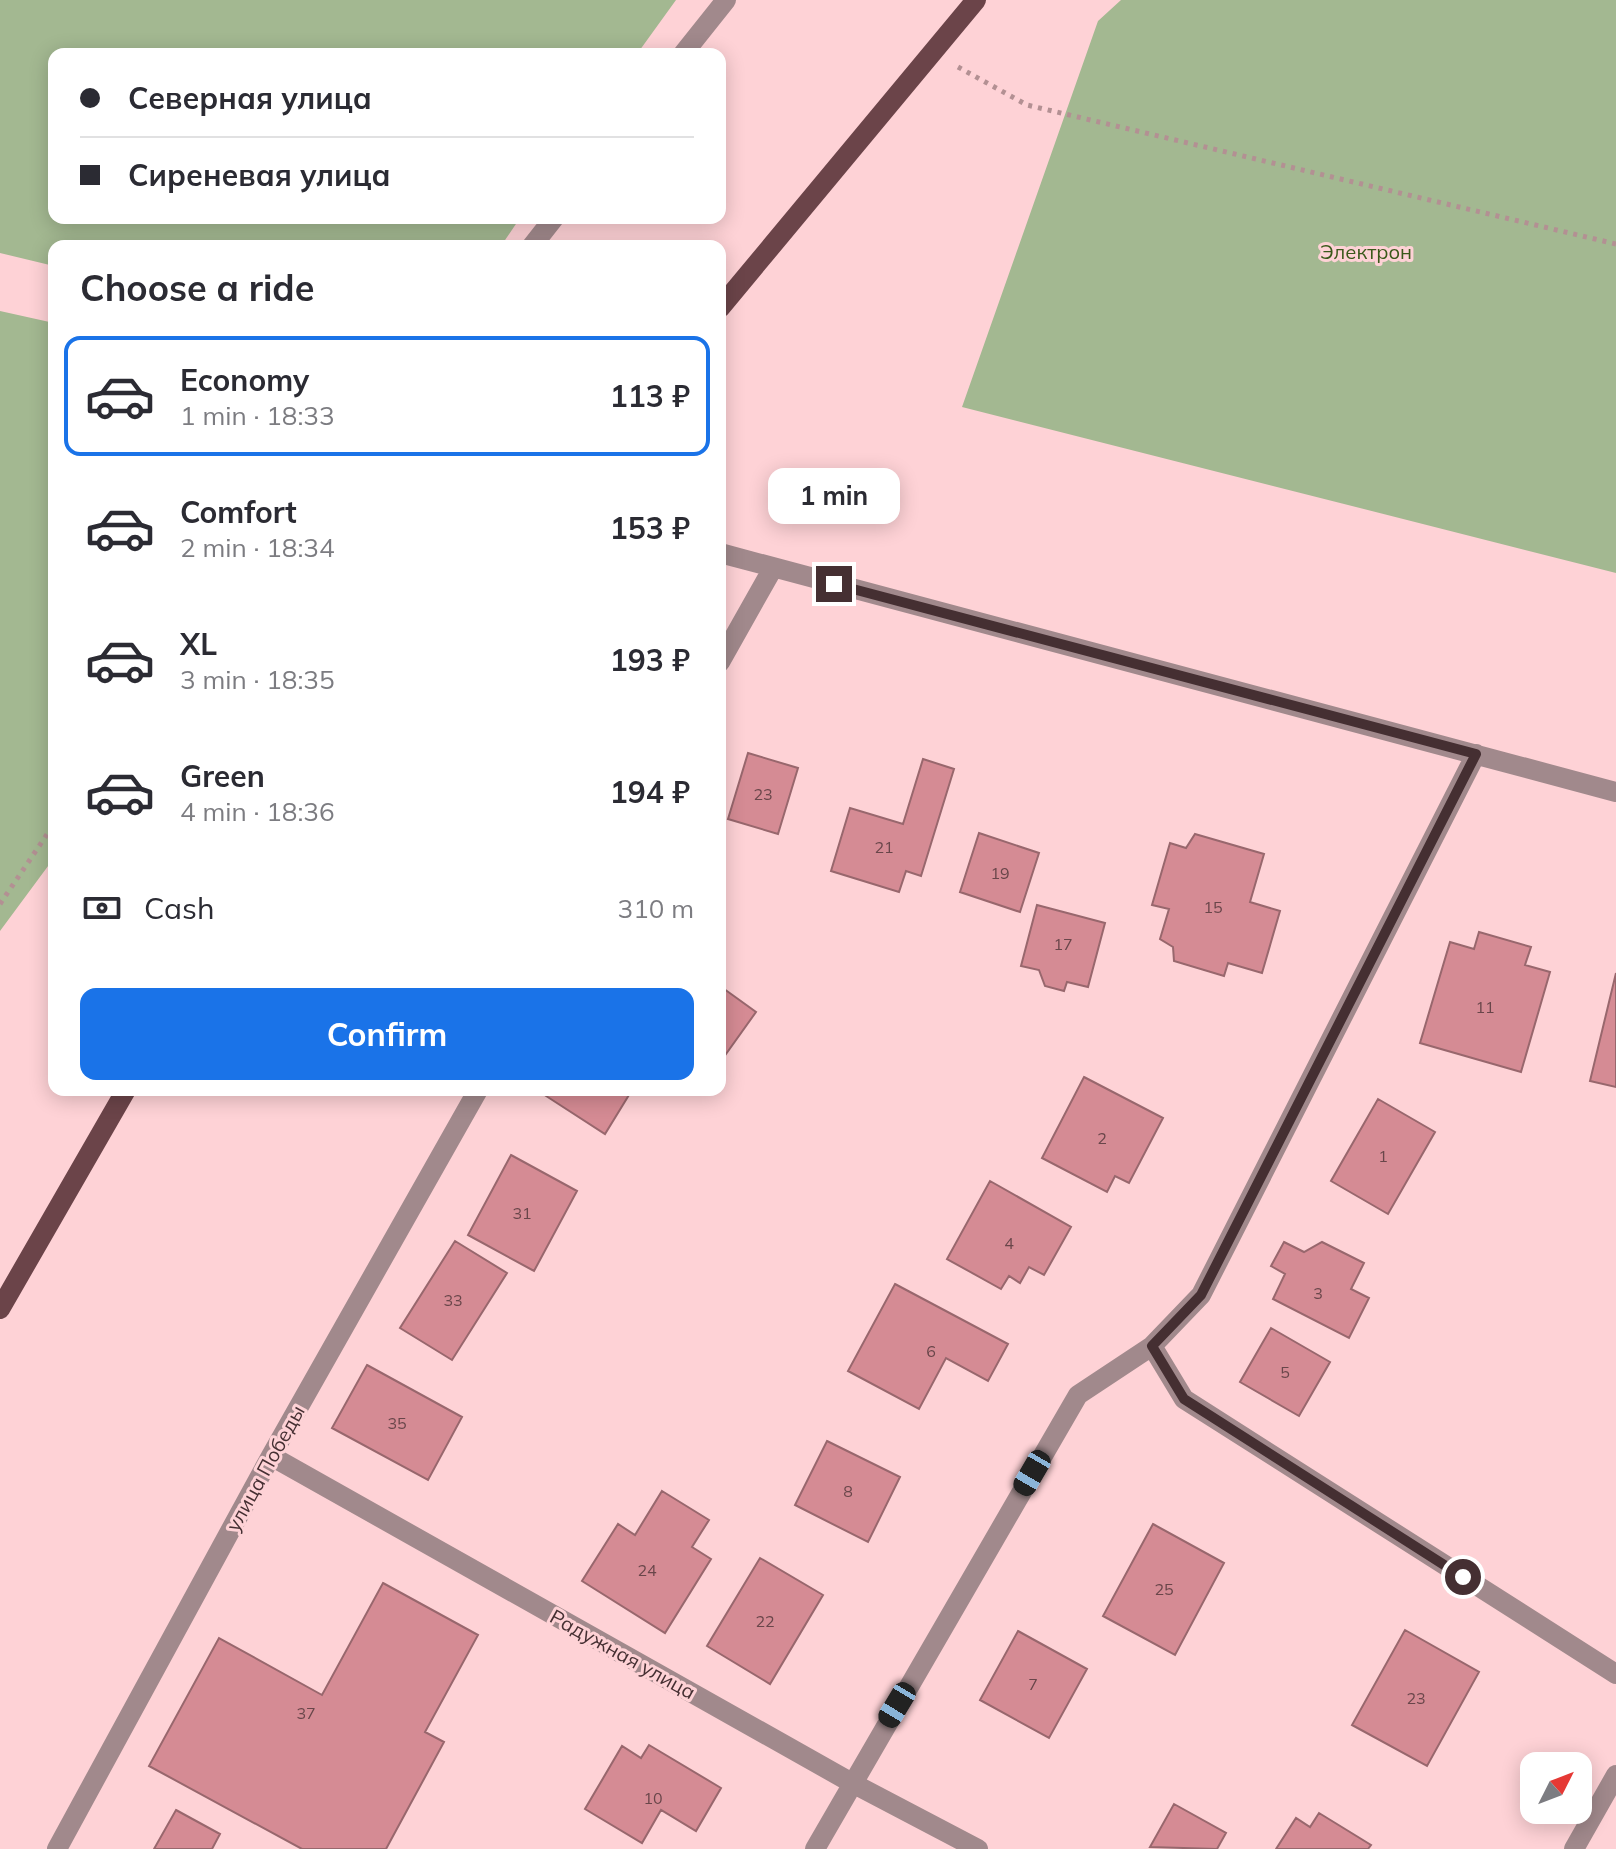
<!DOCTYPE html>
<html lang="en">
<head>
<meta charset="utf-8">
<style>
  :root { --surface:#fff; --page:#f2f2f3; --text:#2b2b33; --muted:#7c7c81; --line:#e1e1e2; --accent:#1a73e8 }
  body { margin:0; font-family:Mulish,sans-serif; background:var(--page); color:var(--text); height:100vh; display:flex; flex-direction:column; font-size:30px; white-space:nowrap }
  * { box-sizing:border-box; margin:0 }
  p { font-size:26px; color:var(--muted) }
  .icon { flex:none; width:44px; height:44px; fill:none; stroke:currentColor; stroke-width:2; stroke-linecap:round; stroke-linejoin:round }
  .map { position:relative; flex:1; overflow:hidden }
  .panel { position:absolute; left:48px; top:240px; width:678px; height:856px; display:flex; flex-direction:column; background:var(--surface); border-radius:16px; box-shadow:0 4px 20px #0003 }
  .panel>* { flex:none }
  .guide { position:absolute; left:48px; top:48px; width:678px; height:176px; border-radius:16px; box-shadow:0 4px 20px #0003; display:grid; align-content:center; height:176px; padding:0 32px; background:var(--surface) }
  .needle { width:52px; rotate:48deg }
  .buttons { position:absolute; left:1520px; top:1752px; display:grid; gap:16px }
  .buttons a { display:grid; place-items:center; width:72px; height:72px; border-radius:16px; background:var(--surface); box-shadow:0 4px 20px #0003; font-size:40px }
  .end { position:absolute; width:36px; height:36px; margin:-18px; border:10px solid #452f32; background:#fff; box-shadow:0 0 0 4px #fff }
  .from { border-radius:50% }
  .bubble { position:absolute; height:56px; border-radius:16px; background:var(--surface); box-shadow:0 4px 20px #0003; font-size:26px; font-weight:700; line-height:56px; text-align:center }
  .car { position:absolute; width:24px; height:48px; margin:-24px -12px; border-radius:10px; box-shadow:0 0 6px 2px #0007; background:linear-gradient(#222 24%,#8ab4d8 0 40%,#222 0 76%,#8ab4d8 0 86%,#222 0) }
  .guide b { display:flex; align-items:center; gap:28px; height:76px; font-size:30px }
  .guide b+b { border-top:2px solid var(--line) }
  .guide i { width:20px; height:20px; background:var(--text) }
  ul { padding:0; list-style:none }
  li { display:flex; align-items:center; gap:24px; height:120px; margin:0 16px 12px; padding:0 16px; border:4px solid transparent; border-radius:16px }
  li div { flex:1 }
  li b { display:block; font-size:30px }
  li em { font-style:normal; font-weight:700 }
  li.active { border-color:var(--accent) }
  li>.icon { width:72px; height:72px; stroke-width:1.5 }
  h2 { padding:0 32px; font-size:36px; line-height:96px }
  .pay { display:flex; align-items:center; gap:20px; height:88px; padding:0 32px; font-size:30px }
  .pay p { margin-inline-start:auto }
  .action { display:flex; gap:16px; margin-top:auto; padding:16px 32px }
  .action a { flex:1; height:92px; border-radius:16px; background:var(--accent); color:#fff; font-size:32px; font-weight:700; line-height:92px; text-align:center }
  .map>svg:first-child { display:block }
</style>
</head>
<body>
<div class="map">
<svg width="1616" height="1849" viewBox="0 0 1616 1849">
  <rect width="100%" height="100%" fill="#fed2d6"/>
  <!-- green -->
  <path fill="#a3b891" d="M0,0h676l-39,54h-583v164h466l-19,28h-447v20l-54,-13z
    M1121,0h495v573l-654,-166 136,-386z
    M0,311l54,12v535l-54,73z"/>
  <!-- building -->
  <path fill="#d58b94" stroke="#98676d" stroke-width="2" d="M748,753l50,15 -20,66 -50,-15z
    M923,759l31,10 -33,107 -15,-5 -7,21 -68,-21 19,-63 53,16z
    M979,833l60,20 -19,59 -60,-20z
    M1195,834l69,20 -14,48 30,9 -18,62 -34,-10 -4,13 -50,-15 -1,-14 -13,-8 9,-30 -17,-4 18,-62 16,5z
    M1037,905l68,18 -17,64 -21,-5 -3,9 -19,-5 -6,-16 -18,-4z
    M1479,932l52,15 -6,18 25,7 -29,100 -101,-29 30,-101 24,7z
    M1616,973v114l-26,-6z
    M720,986l36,26 -35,49 -1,-1z
    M1084,1077l79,41 -34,65 -14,-7 -8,16 -65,-34z
    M545,1090h87l-27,44 -62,-40z
    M1378,1099l57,33 -47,82 -57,-33z
    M511,1155l66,36 -43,80 -66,-36z
    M990,1181l81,46 -27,48 -15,-8 -9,16 -11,-7 -8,13 -54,-30z
    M455,1241l52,32 -55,87 -52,-32z
    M1284,1242l20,10 18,-10 42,21 -13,26 18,9 -20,40 -76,-39 12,-25 -14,-8z
    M895,1284l113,60 -20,37 -42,-23 -27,51 -71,-38z
    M1271,1328l59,34 -31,54 -59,-34z
    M367,1365l95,52 -34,63 -96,-52z
    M827,1441l73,36 -32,65 -73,-37z
    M662,1491l47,29 -17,27 19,12 -46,74 -83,-52 36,-57 17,11z
    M1153,1524l71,39 -49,92 -72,-39z
    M760,1558l63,37 -53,89 -63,-38z
    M383,1583l95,52 -53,97 19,10 -58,107h-84l-153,-83 70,-128 103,57z
    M1405,1630l74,42 -52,94 -75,-41z
    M1018,1631l69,38 -38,69 -69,-38z
    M649,1745l72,43 -25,43 -35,-21 -19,33 -57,-34 37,-63 19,12z
    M1174,1804l52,29 -9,16 -67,-2z
    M176,1810l44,24 -8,15h-58z
    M1319,1813l52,32 -3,4h-92l20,-31 14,9z"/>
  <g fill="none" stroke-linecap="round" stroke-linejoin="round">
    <!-- path -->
    <path stroke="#b39093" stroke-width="5" stroke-dasharray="4 6" stroke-linecap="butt" d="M958,67l69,38 589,139
      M0,904l54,-80"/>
    <!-- minor -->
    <path stroke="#a1898c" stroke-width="20" d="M683,54l43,-54
      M532,246l22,-28
      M720,553l896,239
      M720,662l53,-94
      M1152,1346l32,53 432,275
      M271,1456l581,327 126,66
      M57,1849l214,-393 207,-366
      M815,1849l263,-454 74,-49 49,-51 275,-541
      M1574,1849l42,-74"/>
    <!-- major -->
    <path stroke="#6b4449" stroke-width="20" d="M720,308l256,-308
      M0,1309l126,-219"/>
  </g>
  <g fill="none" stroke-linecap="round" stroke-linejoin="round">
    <!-- route -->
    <path stroke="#452f32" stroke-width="10" d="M834,584l642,170 -275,541 -49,51 32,53 279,178"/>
  </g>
  <g text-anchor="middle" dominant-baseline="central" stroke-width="6" stroke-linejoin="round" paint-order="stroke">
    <!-- number labels -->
    <g font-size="16" fill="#69464a">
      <text x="763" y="794">23</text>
      <text x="884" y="847">21</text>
      <text x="1000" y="873">19</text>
      <text x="1213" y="907">15</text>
      <text x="1063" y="944">17</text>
      <text x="1485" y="1007">11</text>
      <text x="1102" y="1138">2</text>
      <text x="1383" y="1156">1</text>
      <text x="522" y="1213">31</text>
      <text x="1009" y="1243">4</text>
      <text x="1318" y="1293">3</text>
      <text x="453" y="1300">33</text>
      <text x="931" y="1351">6</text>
      <text x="1285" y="1372">5</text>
      <text x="397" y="1423">35</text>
      <text x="848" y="1491">8</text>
      <text x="647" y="1570">24</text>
      <text x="1164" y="1589">25</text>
      <text x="765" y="1621">22</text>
      <text x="1033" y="1684">7</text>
      <text x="1416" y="1698">23</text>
      <text x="306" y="1713">37</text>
      <text x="653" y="1798">10</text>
    </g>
    <!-- park labels -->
    <g font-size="20" fill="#3a591a" stroke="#fed2d6">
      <text x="1366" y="251">Электрон</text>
    </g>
    <!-- street labels -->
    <g font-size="20" fill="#452f32" stroke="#fed2d6">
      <text transform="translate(265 1468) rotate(-61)">улица Победы</text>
      <text transform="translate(623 1654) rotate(29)">Радужная улица</text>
    </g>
  </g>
</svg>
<div class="buttons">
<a><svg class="needle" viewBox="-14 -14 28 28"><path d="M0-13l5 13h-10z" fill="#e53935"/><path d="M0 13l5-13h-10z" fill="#7c7c81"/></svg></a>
</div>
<i class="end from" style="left:1463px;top:1577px"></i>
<i class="end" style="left:834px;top:584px"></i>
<div class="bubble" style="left:768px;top:468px;width:132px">1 min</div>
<i class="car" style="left:1032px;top:1473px;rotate:210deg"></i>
<i class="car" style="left:897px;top:1705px;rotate:211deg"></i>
<div class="guide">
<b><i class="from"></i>Северная улица</b>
<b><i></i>Сиреневая улица</b>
</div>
<section class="panel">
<h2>Choose a ride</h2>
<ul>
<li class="active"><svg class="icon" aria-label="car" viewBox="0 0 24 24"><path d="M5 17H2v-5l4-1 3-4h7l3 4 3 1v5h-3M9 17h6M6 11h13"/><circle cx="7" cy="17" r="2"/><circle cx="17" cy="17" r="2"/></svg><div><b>Economy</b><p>1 min · 18:33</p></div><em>113 ₽</em></li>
<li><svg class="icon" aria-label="car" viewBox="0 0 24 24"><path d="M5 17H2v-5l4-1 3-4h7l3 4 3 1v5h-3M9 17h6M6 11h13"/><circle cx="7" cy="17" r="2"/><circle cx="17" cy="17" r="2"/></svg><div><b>Comfort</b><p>2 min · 18:34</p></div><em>153 ₽</em></li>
<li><svg class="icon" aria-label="car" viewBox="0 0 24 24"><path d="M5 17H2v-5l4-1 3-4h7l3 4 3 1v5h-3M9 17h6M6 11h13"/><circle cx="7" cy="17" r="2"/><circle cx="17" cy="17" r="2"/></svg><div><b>XL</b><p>3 min · 18:35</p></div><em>193 ₽</em></li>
<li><svg class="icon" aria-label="car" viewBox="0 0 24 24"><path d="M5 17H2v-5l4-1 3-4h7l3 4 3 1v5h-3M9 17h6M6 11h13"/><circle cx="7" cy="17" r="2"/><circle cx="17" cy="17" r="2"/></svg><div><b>Green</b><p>4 min · 18:36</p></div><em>194 ₽</em></li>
</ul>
<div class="pay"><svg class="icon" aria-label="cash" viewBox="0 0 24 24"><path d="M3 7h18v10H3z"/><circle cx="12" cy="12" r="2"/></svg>Cash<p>310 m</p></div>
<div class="action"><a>Confirm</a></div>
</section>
</div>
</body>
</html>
